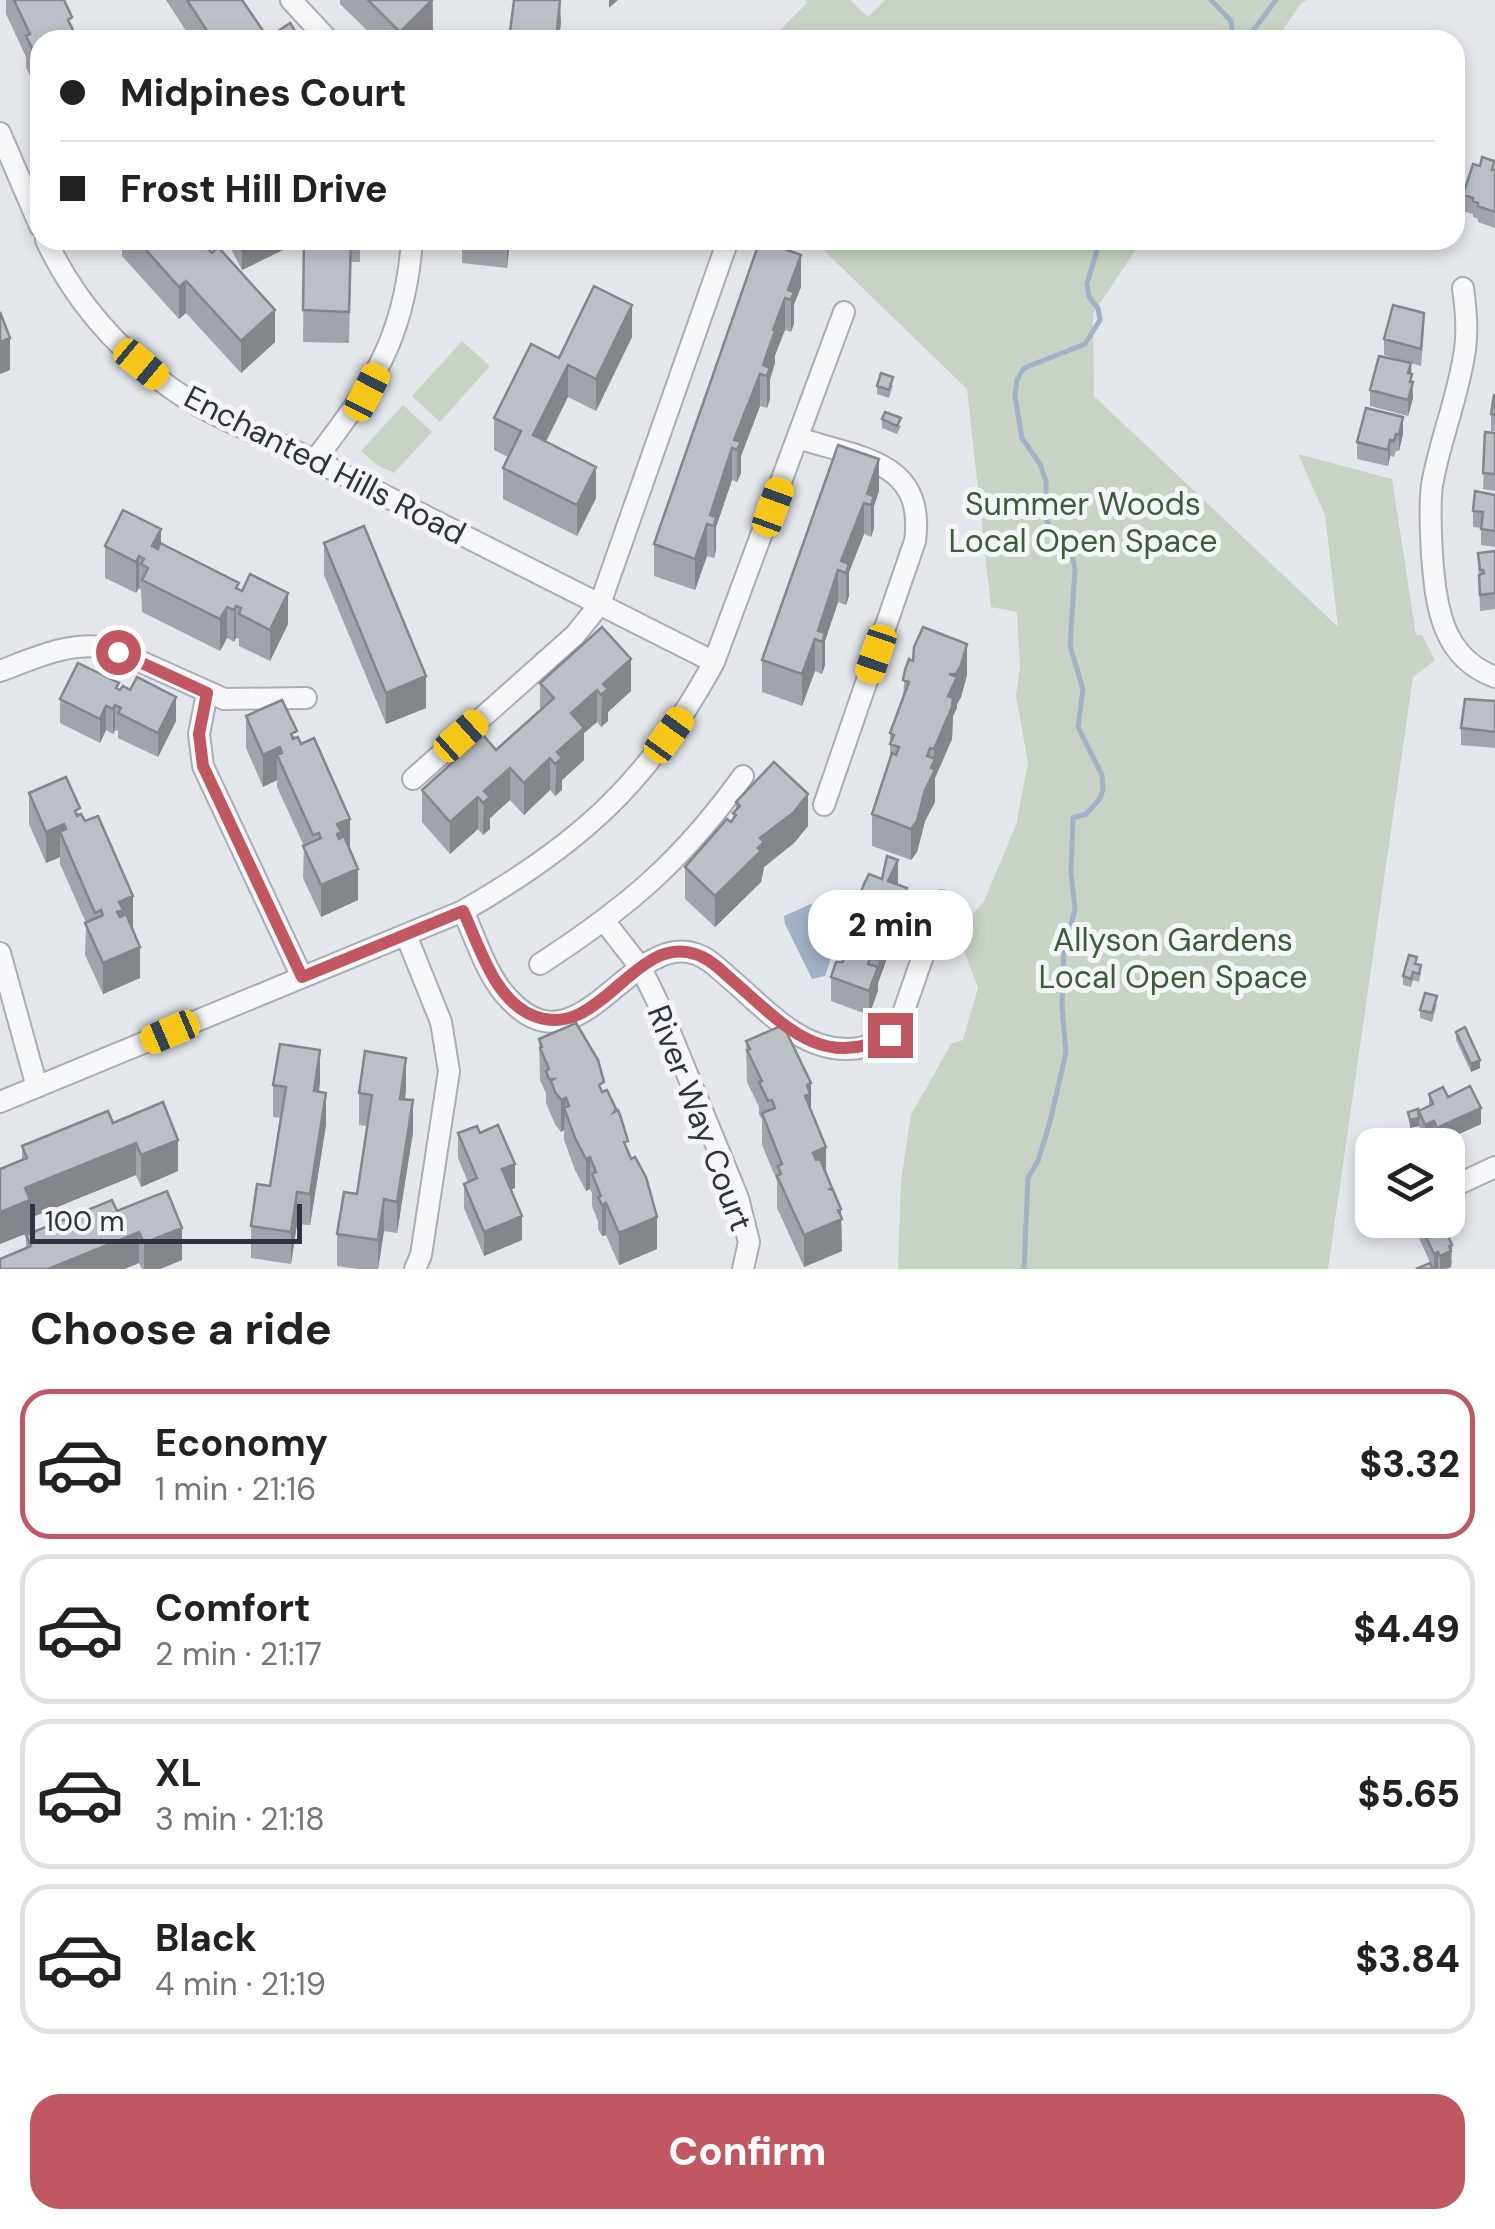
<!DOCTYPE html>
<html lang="en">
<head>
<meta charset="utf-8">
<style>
  :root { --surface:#fff; --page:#f2f2f2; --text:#222; --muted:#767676; --line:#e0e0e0; --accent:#c15760 }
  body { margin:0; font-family:"DM Sans",sans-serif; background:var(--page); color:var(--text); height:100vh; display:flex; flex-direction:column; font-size:38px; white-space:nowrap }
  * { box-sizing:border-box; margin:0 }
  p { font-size:32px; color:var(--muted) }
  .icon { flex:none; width:55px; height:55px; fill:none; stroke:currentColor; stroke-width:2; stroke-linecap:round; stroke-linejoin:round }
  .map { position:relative; height:1269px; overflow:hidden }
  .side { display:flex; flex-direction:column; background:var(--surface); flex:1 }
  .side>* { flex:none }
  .guide { position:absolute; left:30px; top:30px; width:1435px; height:220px; border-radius:30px; box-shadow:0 5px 15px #0003; display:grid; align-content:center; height:220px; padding:0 30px; background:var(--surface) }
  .buttons { position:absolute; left:1355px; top:1128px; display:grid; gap:20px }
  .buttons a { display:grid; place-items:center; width:110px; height:110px; border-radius:20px; background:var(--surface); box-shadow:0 5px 15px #0003; font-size:50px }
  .scale { position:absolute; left:30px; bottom:25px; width:272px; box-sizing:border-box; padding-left:10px; border:5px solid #2d3340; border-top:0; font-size:28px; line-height:35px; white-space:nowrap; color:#2d3340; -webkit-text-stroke:8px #f3f5f7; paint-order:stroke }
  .end { position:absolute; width:45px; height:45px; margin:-22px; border:12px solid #c15760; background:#fff; box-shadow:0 0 0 5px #fff }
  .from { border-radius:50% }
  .bubble { position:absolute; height:70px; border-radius:30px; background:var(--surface); box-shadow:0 5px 15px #0003; font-size:32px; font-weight:800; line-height:70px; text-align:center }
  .car { position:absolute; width:30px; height:60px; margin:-30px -15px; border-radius:12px; box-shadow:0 0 8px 2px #0007; background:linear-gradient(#f5c518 24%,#345 0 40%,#f5c518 0 76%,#345 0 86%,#f5c518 0) }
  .guide b { display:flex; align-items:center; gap:35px; height:95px; font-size:38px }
  .guide b+b { border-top:2px solid var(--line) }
  .guide i { width:25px; height:25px; background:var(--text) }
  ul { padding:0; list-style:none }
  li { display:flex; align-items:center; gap:30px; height:150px; margin:0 20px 15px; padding:0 10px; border:5px solid var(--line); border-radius:30px }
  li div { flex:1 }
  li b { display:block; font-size:38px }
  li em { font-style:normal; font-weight:800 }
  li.selected { border-color:var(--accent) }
  li>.icon { width:90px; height:90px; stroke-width:1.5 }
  h2 { padding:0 30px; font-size:45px; line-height:120px }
  .cta { display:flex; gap:20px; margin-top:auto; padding:20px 30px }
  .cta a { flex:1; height:115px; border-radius:30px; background:var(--accent); color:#fff; font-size:40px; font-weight:800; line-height:115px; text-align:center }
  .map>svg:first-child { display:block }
</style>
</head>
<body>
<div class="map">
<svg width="1495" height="1269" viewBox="0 0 1495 1269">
  <rect width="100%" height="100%" fill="#e3e6ea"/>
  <!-- green -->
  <path fill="#c8d3c5" d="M805,0h45l18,17 17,-17h422l-6,3 -25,37h-506l37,-37z
    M813,240h329l-49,74 1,82 244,231 -13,-112 -27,-61 94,25 24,156h6l13,25 -22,17 -85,592h-430l3,-88 10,-66 40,-71 12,-4 15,-52 -21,-55 27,-32 32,-76 12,-62 -12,-67 4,-29 -3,-55 -26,-5 -24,-218z
    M462,341l28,25 -50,56 -28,-26z
    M403,405l29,27 -38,41 -17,-8 -16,-14z"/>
  <!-- water -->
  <path fill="#a3b1c6" d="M840,891l9,2 1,9 -25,74 -13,3 -27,-55 -1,-8z"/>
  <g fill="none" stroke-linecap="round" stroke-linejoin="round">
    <!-- stream -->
    <path stroke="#a3b1c6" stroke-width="5" d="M1211,0l20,21 2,19
      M1246,40l30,-40
      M1024,1269l4,-91 10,-17 12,-39 16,-70 -4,-45 2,-59 11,-38 -4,-38 2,-54 13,-4 13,-14 4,-10 -1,-15 -24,-48 5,-38 -13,-43 5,-77 -3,-14 -14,-15 -12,-21v-38l-6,-17 -18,-26 -7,-42 2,-16 7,-12 61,-24 15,-24 -2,-12 -9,-11 -2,-13 13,-44"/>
    <defs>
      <path id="minor" d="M291,0l37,40
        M0,133l40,93
        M46,240c26,56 65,102 114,140 49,39 112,58 168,87 128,65 257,130 386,195
        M1463,288c3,21 5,40 2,61 -6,46 -25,90 -33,136 -3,23 -1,47 0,70 4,50 9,102 63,122
        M798,438c61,20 128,22 117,103l-91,264
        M315,460c58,-76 90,-122 97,-220
        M0,671c37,-14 70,-30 110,-23l114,51 82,-1
        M207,693l-8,41 4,32 99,211
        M413,779l162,-144 25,-31 128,-364
        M463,911c13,28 24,66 46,88 71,77 121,-68 187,-45 12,4 22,14 31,22 36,30 71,74 121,73 22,0 39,-11 52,-27l42,-121
        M605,922l36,46 17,35 80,195 11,44 -6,27
        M406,935l35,87 8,49 -28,184 -6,14
        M0,953l37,134
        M540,964c88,-57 142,-103 203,-188
        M0,1102l463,-191c117,-67 186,-129 251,-249l130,-350
        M1448,1189l47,-22
        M1377,1223l6,-3"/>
    </defs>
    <!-- minor casing -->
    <use href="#minor" stroke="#a9adb4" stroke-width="24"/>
    <!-- minor -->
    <use href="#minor" stroke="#f6f7f9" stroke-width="20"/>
  </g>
  <!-- wall -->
  <path fill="#a1a4aa" d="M6,0h58l8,29 -32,11v56l-14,-28v-11l-20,-43z
    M166,0h76l26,38 33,2h-109z
    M340,0h93v31l-10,9h-46l-37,-36z
    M1494,161l1,67 -17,-6v-3l-5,-2v-3l-10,-3v-16l17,-29z
    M122,240h78l12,13 63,89 -34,31 -55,-60 -7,6 -57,-63z
    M228,240h63v6l-49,24 -14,-27z
    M304,240h56v22h-9l-2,81 -46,-1z
    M462,240h48l-3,28 -45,-5z
    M760,240l41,47 -7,17v20l-3,8 -6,-2 -10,25v8l-5,16v20l-3,9 -7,-2 -19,50v17l-4,9 -5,-2 -16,47v22l-2,9 -7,-2 -12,34 -41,-14v-32z
    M1424,329l-3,37 -37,-11v-16z
    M632,337l-36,74 -28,-14 -22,45 50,56 -19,38 -74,-37v-31l5,-11 -14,-7v-32l65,-60z
    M1411,374l2,24 -5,18 -38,-10v-16z
    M893,385l-4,13 -12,-4v-8z
    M1495,395v36h-4v-17z
    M882,419l19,7 -4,8 -15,-6z
    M1485,432l10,1v58l-12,-2z
    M1403,434l-4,17h-3l-2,6 -4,-1 -2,10 -31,-7v-17z
    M838,445l41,46 -5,15v22l-3,9 -7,-3 -15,38v24l-3,9 -8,-3 -13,39v24l-3,9 -7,-3 -13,35 -40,-14v-32z
    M1495,495v52l-14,-2v-17l-8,-1v-16z
    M324,543l102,165 -40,16 -62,-149z
    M105,546l134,44 49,34 -18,37 -31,-15v-7l-3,-1 -2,4 -7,-4 -7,13 -78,-39 -1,-22 -2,-2 -3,5 -31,-15z
    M1495,551v58l-15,2 -2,-58z
    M905,670l62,5 -6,22 -4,7v4l-4,8 -1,23 -17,39v24l-10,19 -8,31 -6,8 -39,-14v-32l18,-56v-25l13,-35z
    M540,683l91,8 -23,21v9l-7,6 -4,-5 -13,11v27l-22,20v10l-7,6 -5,-6 -26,25 -14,-15 -20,18v11l-7,6 -5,-6 -28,25 -28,-32v-32l74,-40 44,-40z
    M119,689l57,32 -18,36 -40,-19v-7l-3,-1 -2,4 -7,-4 -6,13 -40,-20v-24z
    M1495,701v47l-34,-3v-17z
    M246,716l51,21 53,113 8,50 -37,17 -18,-39 1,-32 -27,-59v-7l-14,7 -17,-39z
    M29,793l51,21 53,114 7,50 -37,16 -18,-39 1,-32 -26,-59v-7l-14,6 -17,-39z
    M736,802l72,24 -14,17 -30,24 -3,15 -46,45 -30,-28v-32l48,-48v-6l3,-3z
    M898,885l9,27 -13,34 -8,-3v18l-8,22v8l-9,24 -38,-14v-24l12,-15 12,-39v-15z
    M1417,964l4,9 -2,9 -6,-2 -2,7 -8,-2v-9z
    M1437,1004l-5,18 -12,-4v-8z
    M1456,1032l24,36 -9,4 -15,-32z
    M539,1039l65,53 12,20 41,137 -38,16 -13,-30 -4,1 -4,-7v-8l-6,-15v-13l-2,-4 -4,2 -11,-21 -11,-30v-10l-3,2 -6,-8 -9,-21v-10l-6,-13z
    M746,1041l65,69 15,64 15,44 1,33 -38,16 -27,-59v-27l-15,-36v-25l-3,-6v-7l-12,-25z
    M320,1082l-1,10 7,33 -16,100 -13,-1 -6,40 -40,-6v-32l19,-40 11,-68 -8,-1v-32z
    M406,1090l-1,9 8,33 -16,101 -13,-2 -6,38h-20l-21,-3v-32l20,-40 10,-68 -8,-1v-32z
    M1429,1094l19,3 33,27 -44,20 -3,-7 -9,4 -6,-15 -9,2 -2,-16 11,-1 10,-5z
    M113,1123l65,48 -37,16 -5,-12 -106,43v14l-30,12v-75l22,-9v-14z
    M458,1133h22l35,55 -4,2 11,50 -38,16 -20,-48v-24l4,-2 -10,-24z
    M117,1211l65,49 -22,9h-18l-3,-6 -113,-15v-13z
    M1419,1222l33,39 -1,6 -4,2h-14l-14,-31z"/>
  <!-- shaded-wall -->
  <path fill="#83868b" d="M432,0l1,31 -10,9h-23v-8z
    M560,0l1,23 -2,17h-3z
    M609,0h9l-9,8z
    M254,240h37v6l-49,24v-24z
    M507,240h3l-3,28z
    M801,255v32l-7,17v20l-3,8v-32l-3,-10z
    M186,281v32l-7,6v-32z
    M785,298v32l-10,25v8l-5,16v20l-3,9v-32l-4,-11 10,-35z
    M632,305v32l-36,74v-32z
    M275,310v32l-34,31v-32z
    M10,338v32l-10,4v-32z
    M1411,363l2,35 -5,18v-43z
    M568,365v32l-35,70v-32z
    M760,374v32l-19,50v17l-4,9v-32l-3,-10z
    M1403,417v17l-4,17v-16z
    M1390,440v16l-2,10v-16z
    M732,448v32l-16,47v22l-2,9v-32l-4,-11z
    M879,459v32l-5,15v22l-3,9v-32l-4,-11z
    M596,467v31l-19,38v-31z
    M864,503v31l-15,38v24l-3,9v-32l-5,-12z
    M707,524v32l-12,34v-31z
    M161,529v32l-9,-15z
    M139,556v32l-3,5v-31z
    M838,570v32l-13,39v24l-3,9v-32l-4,-11z
    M288,593v31l-18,37v-31z
    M236,606v32l-2,4v-32z
    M227,607v31l-7,13v-32z
    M815,639v32l-13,35v-32z
    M967,644v31l-6,22 -4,7v4l-4,8 -1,23 -17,39v24l-10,19 -8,31 -6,8v-31l16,-73 3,-8v32l1,-12 3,-7v-12l14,-53 8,-17v-5z
    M631,659v32l-23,21v9l-7,6 2,-43z
    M426,676v32l-40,16v-31z
    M597,690v32l-13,11v27l-22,20v10l-7,6 2,-44 14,-39z
    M176,697v24l-18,36v-24z
    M115,705v25l-2,4v-25z
    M106,706v24l-6,13v-24z
    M280,747v13l-3,-5v25l-14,7v-32z
    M550,758v32l-26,25v-32z
    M510,768v32l-20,18v11l-7,6 1,-44z
    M808,794v32l-14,17 -30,24 -3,15 -46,45v-31l45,-58z
    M478,797v32l-28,25v-32z
    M350,819v31l-13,16v-42z
    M64,824v17l-4,-9v25l-14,6v-31z
    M898,860v24l-10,-3z
    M358,869v31l-37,17v-32z
    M907,888v24l-13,34v-24z
    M133,896v32l-10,4 -6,-20 2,-10z
    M885,919l1,42 -8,22 2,-48z
    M140,947v31l-37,16v-31z
    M878,967v24l-9,24v-24z
    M320,1050v32l-6,41v-32z
    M406,1058v32l-6,40v-31z
    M1480,1060v8l-9,4v-8z
    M811,1083v32l-6,-19 2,-11z
    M326,1093v32l-16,100v-31z
    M566,1098l-2,32 -3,2v-32z
    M413,1100v32l-16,101v-31z
    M1481,1108v16l-44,20v-16z
    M1419,1118v8l-9,2v-8z
    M1434,1121v16l-9,4v-16z
    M178,1140v31l-37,16v-32z
    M136,1143v32l-106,43v14l-30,12v-32l25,-24z
    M826,1147v32l-13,-26z
    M590,1157v32l-4,2v-32z
    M515,1164v24l-13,5v-24z
    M297,1192v32l-6,40v-32z
    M384,1199v32l-6,38v-29z
    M606,1203v32l-4,1v-31z
    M841,1209l1,42 -38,16v-32z
    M522,1216v24l-38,16v-24z
    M657,1217v32l-38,16v-32z
    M182,1228v32l-22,9h-16v-26z
    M139,1232v31l-14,6h-77z
    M1452,1245l-1,22 -11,2v-13z
    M1438,1252v16l-4,1v-15z"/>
  <!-- building -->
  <path fill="#bbbfc6" stroke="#83868b" stroke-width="2.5" d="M14,0h50l8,17 -4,3 10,20h-38v24l-14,-28 4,-2z
    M187,0h55l26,38 22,-15 11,17h-88z
    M368,0h64l-32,32z
    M514,0h46l-4,40h-47z
    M1482,157l12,4 -2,9h3v42l-17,-6v-3l-5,-2v-3l-10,-3 10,-31 7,2z
    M137,240h63l12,13 6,-6 57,63 -34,31 -55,-60 -7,6z
    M238,240h16l-12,6z
    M304,240h47l-2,72 -46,-2z
    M760,240l41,15 -13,35 6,2 -3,8 -6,-2 -12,32 2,1 -12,34 7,3 -3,8 -7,-2 -26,66 7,2 -4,8 -5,-2 -22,67 6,2 -2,9 -7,-2 -12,35 -41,-15z
    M594,286l38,19 -36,74 -28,-14 -35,70 63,32 -19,38 -74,-37 18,-37 -27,-13 37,-74 28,14z
    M1393,305l31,8 -3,36 -37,-10z
    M0,312l10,26 -10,4z
    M1379,356l32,7 -3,10 4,1 -2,8h3l-5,18 -38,-10z
    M881,373l12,4 -4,13 -12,-4z
    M1494,395h1v20l-4,-1z
    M1366,408l37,9 -4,18 -3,-1 -2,7 -4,-1 -2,10 -31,-8z
    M885,412l16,6 -4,8 -15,-7z
    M1485,432l10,1v41l-12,-1z
    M838,445l41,14 -12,35 7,2 -3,9 -7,-2 -23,58 8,3 -3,9 -8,-3 -20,61 7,2 -3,9 -7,-3 -13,35 -40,-14z
    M1475,491l20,4v36l-14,-2 2,-17 -10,-1z
    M123,510l38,19 -9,17 6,3 2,-6 79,40 -3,5 6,3 8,-17 38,19 -18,37 -31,-16 2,-6 -5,-2 -2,4 -7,-3 -7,12 -78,-39 6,-12 -7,-4 3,-5 -5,-3 -3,6 -31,-16z
    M364,526l62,150 -40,17 -62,-150z
    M1495,551v42l-15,2 -1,-20 5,-2 -1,-3h-3l-2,-17z
    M602,627l29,32 -28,25 5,5 -7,6 -4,-5 -26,23 13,15 -27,24 5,6 -7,6 -5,-6 -26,25 -14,-15 -26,23 6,6 -7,6 -5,-6 -28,25 -28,-32 61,-55 13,15 58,-52 -14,-15z
    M923,627l44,17 -6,21 -5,9h-7l8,3 -9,19 5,2 -1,9 -18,42 -4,-1 -3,8 8,3 -4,9 4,2 -10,20 -8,31 -6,8 -39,-15 20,-61 4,2 3,-8 -9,-3 4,-9 -4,-2 19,-51 -6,-2 2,-10 4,-11 4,2 1,-14z
    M78,663l41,20 -3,5 4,2 3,-4 7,4 7,-13 39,20 -18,36 -40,-20 3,-5 -6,-3 -2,4 -7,-3 -6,13 -40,-20z
    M1465,699l30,2v31l-34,-4z
    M282,700l15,31 -6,3 2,5 5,-2 3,7 13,-6 36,81 -13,5 4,8 -4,2 2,5 5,-3 14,33 -37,16 -18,-39 18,-8 -2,-5 -6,2 -36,-80 5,-2 -2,-6 -17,8 -17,-39z
    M774,762l34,32 -14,18 -34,26 4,4 -6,6 3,3 -46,45 -30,-29 42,-48 4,3 5,-7 -3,-2 7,-7 -4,-4z
    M66,777l14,31 -5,3 2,5 4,-2 4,7 13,-5 35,80 -14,6 4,8 -6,2 3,5 6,-3 14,33 -37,16 -18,-40 18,-8 -2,-5 -6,3 -35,-81 6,-3 -2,-5 -18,8 -17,-39z
    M887,856l11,4 -10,21 19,7 -13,34 -9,-3 -5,16 6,2 -8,22 -7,-3 -3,8 10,3 -9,24 -38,-14 5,-15h7l10,-37 9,-10 1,-3 -8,-4 9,-24 5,-10 13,5z
    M1409,955l8,2 -2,7 6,1 -2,9 -6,-2 -2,7 -8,-3z
    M1425,993l12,3 -5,17 -12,-3z
    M576,1023l22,37 6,22 -5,3 3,7 5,-2 9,19 -2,3 4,-2 3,8 7,23 -4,1 7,17 4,-2 11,20 11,40 -38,16 -13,-30 -4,2 -4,-8 3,-1 -9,-22 4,-2 -6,-15 -4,2 -11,-21 -11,-30 5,-2 -3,-8 -5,2 -6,-8 -4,-11 3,-2h-5l-3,-8 3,-2 -9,-21 2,-1 -3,-8z
    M783,1025l28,58 -4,2 3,9 -5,2 21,51 -13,6 3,7 4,-1 12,29 -2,1 3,1 8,19 -3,1 4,9 -38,16 -27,-59 4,-2 -3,-8 4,-2 -20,-51 13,-5 -3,-8 -4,1 -9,-19 3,-1 -15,-31 3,-1 -4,-8z
    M1465,1027l15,33 -9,4 -15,-32z
    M280,1044l40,6 -6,41 12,2 -16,101 -13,-2 -6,40 -40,-6 6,-42 13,2 16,-99 -13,-2z
    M365,1051l41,7 -6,41 13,1 -16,102 -13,-3 -6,41 -41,-6 7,-42 13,2 15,-99 -13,-2z
    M1470,1086l11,22 -44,20 -3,-7 -9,4 -6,-14 14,-7 -4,-10 14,-7 5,10z
    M163,1102l15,38 -37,15 -5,-12 -111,45 5,12 -30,12v-43l27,-11 -5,-12 86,-35 5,12z
    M1418,1109l1,9 -9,2 -2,-8z
    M498,1125l17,39 -13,5 20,47 -38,16 -20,-48 13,-6 -19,-45 19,-7 3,7z
    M167,1191l15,37 -38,15 -5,-11 -91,37h-48v-10l31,-13 -5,-11 86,-35 5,11z
    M1423,1220h18l11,25 -3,1 2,5 -11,5 -2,-4 -4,2 -15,-32z
    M1430,1263l3,6h-17z"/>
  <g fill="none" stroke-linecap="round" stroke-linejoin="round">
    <!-- route -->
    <path stroke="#c15760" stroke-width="12" d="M118,652l89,41 -8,41 4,32 99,211 161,-66c17,36 31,89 71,105 66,26 100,-82 161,-62 14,4 26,16 37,26 48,41 90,93 158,55"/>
  </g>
  <g text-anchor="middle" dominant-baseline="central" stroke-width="10" stroke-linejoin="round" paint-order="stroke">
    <!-- street labels -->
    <g font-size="32" fill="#2d3340" stroke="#f3f5f7">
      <text transform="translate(325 465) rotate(27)">Enchanted Hills Road</text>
      <text transform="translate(700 1118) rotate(69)">River Way Court</text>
    </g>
    <!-- park labels -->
    <g font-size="32" fill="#3f5b3c" stroke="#f3f5f7">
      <text x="1083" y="504">Summer Woods<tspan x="1083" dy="37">Local Open Space</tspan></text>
      <text x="1173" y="940">Allyson Gardens<tspan x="1173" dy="37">Local Open Space</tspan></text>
    </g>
  </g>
</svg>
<div class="buttons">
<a><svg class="icon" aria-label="layers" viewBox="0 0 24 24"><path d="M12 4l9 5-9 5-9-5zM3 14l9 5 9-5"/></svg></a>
</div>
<div class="scale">100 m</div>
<i class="end from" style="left:118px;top:652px"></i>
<i class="end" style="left:890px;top:1035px"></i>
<div class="bubble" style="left:808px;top:890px;width:165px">2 min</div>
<i class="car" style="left:141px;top:364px;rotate:130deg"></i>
<i class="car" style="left:367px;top:392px;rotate:27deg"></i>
<i class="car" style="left:773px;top:507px;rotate:20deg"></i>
<i class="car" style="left:876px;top:654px;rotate:199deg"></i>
<i class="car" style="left:669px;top:735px;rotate:36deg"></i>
<i class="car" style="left:461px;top:736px;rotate:48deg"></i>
<i class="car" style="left:170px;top:1032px;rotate:247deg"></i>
<div class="guide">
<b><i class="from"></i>Midpines Court</b>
<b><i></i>Frost Hill Drive</b>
</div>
</div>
<section class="side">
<h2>Choose a ride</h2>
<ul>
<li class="selected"><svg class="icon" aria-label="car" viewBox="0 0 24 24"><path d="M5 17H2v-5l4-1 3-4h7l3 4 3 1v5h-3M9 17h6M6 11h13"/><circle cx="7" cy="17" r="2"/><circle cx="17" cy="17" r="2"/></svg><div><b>Economy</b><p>1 min · 21:16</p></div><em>$3.32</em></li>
<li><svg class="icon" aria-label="car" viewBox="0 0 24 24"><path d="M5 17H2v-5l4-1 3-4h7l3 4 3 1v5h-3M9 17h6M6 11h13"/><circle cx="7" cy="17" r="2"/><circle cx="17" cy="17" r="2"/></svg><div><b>Comfort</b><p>2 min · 21:17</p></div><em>$4.49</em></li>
<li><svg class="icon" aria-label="car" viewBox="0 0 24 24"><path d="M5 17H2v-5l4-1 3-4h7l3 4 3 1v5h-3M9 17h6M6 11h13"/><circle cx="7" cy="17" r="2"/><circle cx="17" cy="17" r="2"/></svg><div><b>XL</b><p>3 min · 21:18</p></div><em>$5.65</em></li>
<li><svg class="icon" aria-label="car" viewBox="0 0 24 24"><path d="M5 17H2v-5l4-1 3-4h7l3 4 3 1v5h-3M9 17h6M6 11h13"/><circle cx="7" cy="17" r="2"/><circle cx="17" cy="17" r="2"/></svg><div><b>Black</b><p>4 min · 21:19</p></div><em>$3.84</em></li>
</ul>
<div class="cta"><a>Confirm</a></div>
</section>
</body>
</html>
